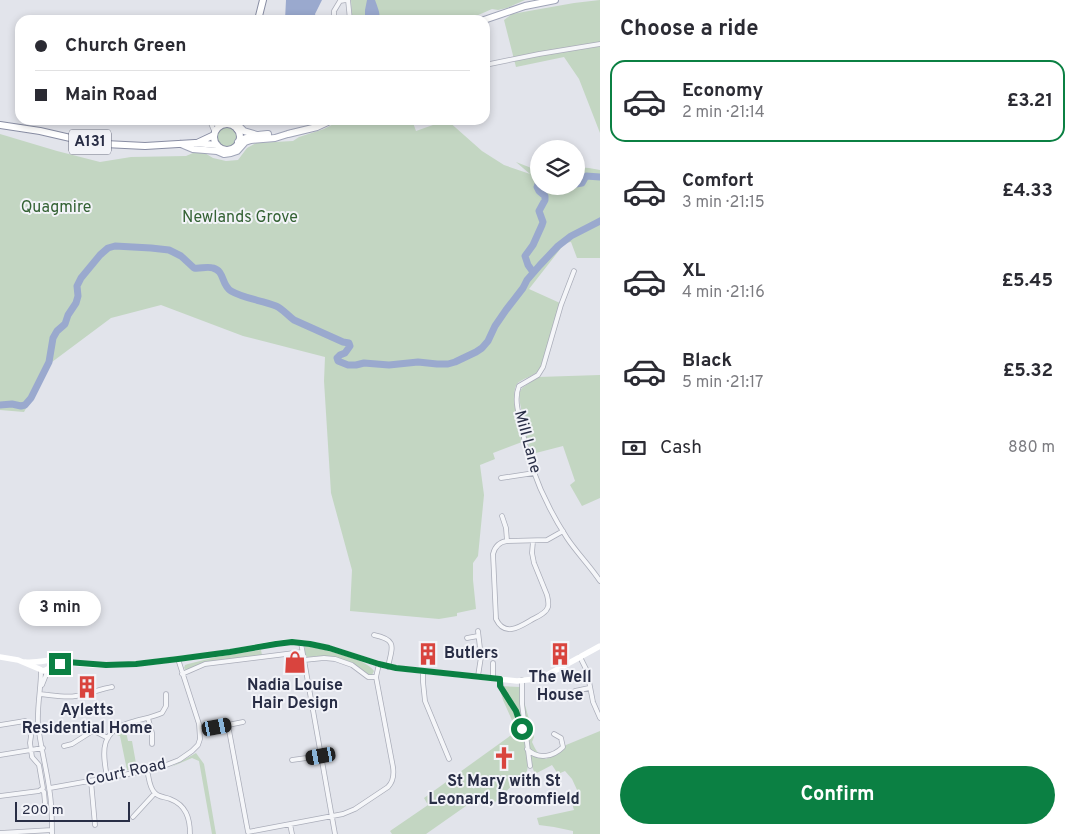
<!DOCTYPE html>
<html lang="en">
<head>
<meta charset="utf-8">
<style>
  :root { --surface:#fff; --page:#f2f2f3; --text:#2b2b33; --muted:#7c7c81; --line:#e1e1e2; --accent:#0b8043 }
  body { margin:0; font-family:Overpass,sans-serif; background:var(--page); color:var(--text); height:100vh; display:flex; flex-direction:column; font-size:19px; white-space:nowrap }
  * { box-sizing:border-box; margin:0 }
  p { font-size:16px; color:var(--muted) }
  .icon { flex:none; width:28px; height:28px; fill:none; stroke:currentColor; stroke-width:2; stroke-linecap:round; stroke-linejoin:round }
  .map { position:relative; flex:1; overflow:hidden }
  .side { display:flex; flex-direction:column; background:var(--surface); width:475px }
  .side>* { flex:none }
  .banner { position:absolute; left:15px; top:15px; width:475px; height:110px; border-radius:15px; box-shadow:0 2px 8px #0003; display:grid; align-content:center; height:110px; padding:0 20px; background:var(--surface) }
  .controls { position:absolute; left:530px; top:140px; display:grid; gap:10px }
  .controls a { display:grid; place-items:center; width:55px; height:55px; border-radius:50%; background:var(--surface); box-shadow:0 2px 8px #0003; font-size:25px }
  .scale { position:absolute; left:15px; bottom:12px; width:115px; box-sizing:border-box; padding-left:5px; border:2px solid #282d45; border-top:0; font-size:14px; line-height:18px; white-space:nowrap; color:#282d45; -webkit-text-stroke:4px #f2f3f8; paint-order:stroke }
  .end { position:absolute; width:22px; height:22px; margin:-11px; border:6px solid #0b8043; background:#fff; box-shadow:0 0 0 2px #fff }
  .from { border-radius:50% }
  .bubble { position:absolute; height:35px; border-radius:18px; background:var(--surface); box-shadow:0 2px 8px #0003; font-size:16px; font-weight:700; line-height:35px; text-align:center }
  .car { position:absolute; width:15px; height:30px; margin:-15px -8px; border-radius:6px; box-shadow:0 0 4px 1px #0007; background:linear-gradient(#222 24%,#8ab4d8 0 40%,#222 0 76%,#8ab4d8 0 86%,#222 0) }
  .banner b { display:flex; align-items:center; gap:18px; height:48px; font-size:19px }
  .banner b+b { border-top:1px solid var(--line) }
  .banner i { width:12px; height:12px; background:var(--text) }
  ul { padding:0; list-style:none }
  li { display:flex; align-items:center; gap:15px; height:82px; margin:0 10px 8px; padding:0 10px; border:2px solid transparent; border-radius:15px }
  li div { flex:1 }
  li b { display:block; font-size:19px }
  li em { font-style:normal; font-weight:700 }
  li.on { border-color:var(--accent) }
  li>.icon { width:45px; height:45px; stroke-width:1.5 }
  h2 { padding:0 20px; font-size:22px; line-height:60px }
  .pay { display:flex; align-items:center; gap:12px; height:55px; padding:0 20px; font-size:19px }
  .pay p { margin-inline-start:auto }
  .action { display:flex; gap:10px; margin-top:auto; padding:10px 20px }
  .action a { flex:1; height:58px; border-radius:30px; background:var(--accent); color:#fff; font-size:20px; font-weight:700; line-height:58px; text-align:center }
  main { display:flex; flex:1; min-height:0 }
  .map>svg:first-child { display:block }
</style>
</head>
<body>
<main>
<div class="map">
<svg width="600" height="834" viewBox="0 0 600 834">
  <rect width="100%" height="100%" fill="#e2e4eb"/>
  <!-- green -->
  <path fill="#c3d6c2" d="M351,0h174l-18,8 -9,2 -6,-1 -25,11h-115z
    M600,0v133l-21,-54 -15,-22 -48,10 -12,-47 8,-6 62,-11z
    M341,120h71l4,11 31,-11 35,31 22,14 26,9 -14,-12 23,9v15h37v-19l13,1 11,2v88h-23l-6,-16 -6,1 -36,46 31,14c-6,19 -11,47 -19,64 -5,9 -15,10 -22,15 -11,8 0,48 3,60l-29,11 2,6 -15,6 4,30 -6,61 -5,7v17l3,29 -19,4v3l-18,3 -89,-8 2,-41 -21,-77 -7,-112 1,-24 -82,-21 -82,-31 -50,13 -59,44 -28,50 -24,-2v-276l57,17 43,11 31,-5 55,-1 7,-3 10,-1 10,6 13,3 12,-1 9,-12 9,-5 37,-2 6,-4 25,-8z
    M217 137a10 10 0 1 1 20 0a10 10 0 1 1-20 0Z
    M600,375v123l-18,8 -12,-21 5,-4 -12,-35 -31,8 -5,-14 -7,-37 -1,-10 3,-5 16,-11z
    M305,646c14,0 62,13 69,25l-2,4h-3l-15,-11 -23,-8 -24,1 -2,-2z
    M260,650h1l1,5 -57,8 -19,7 -2,-2 1,-3 3,-1 28,-7z
    M499,686l21,1 14,50 -2,5c3,7 7,14 14,17l13,-7 7,-7 34,-14v103h-27v-3l-19,-4 -15,-2 -2,-7 37,-8 -4,-13 8,-5 -6,-13 -7,-8 -7,3 -6,-9 -17,9 -4,-10 -3,1 -1,6 -34,33 -10,-10 -57,40h-34l-2,-3 38,-26 -4,-7 90,-65 -2,-4 3,-2 -12,-27z
    M125,727l3,14h4l5,28 -10,1 -7,-34 -6,-2 4,-3z
    M196,753l8,11 12,70h-4l-13,-73 -7,-3 -21,9z"/>
  <!-- water -->
  <path fill="#9aa9ce" d="M286,0h36l-7,14 2,6h-32z
    M367,0h8c2,6 6,14 4,20h-14v-10z"/>
  <g fill="none" stroke-linecap="round" stroke-linejoin="round">
    <!-- river -->
    <path stroke="#9aa9ce" stroke-width="7" d="M576,184l6,-1 4,-7 14,1
      M533,272l-5,-7 -3,-9 8,-11 9,-20 1,-3 -4,-11 6,-11v-4l-6,-5 -2,-4 2,-6
      M0,405l12,-1 9,2 4,-1 6,-7 18,-36 4,-24 4,-7 8,-7 3,-9 8,-12 2,-7 -1,-10 4,-8 19,-23 8,-7 7,-2 36,2 18,2 12,6 13,12c6,1 13,-2 19,0 12,3 8,17 18,23 14,8 30,9 45,15 7,3 12,10 18,14l49,22 6,1 1,3 -5,7 -5,2 -3,3 1,3 10,4h8l8,-2 25,2 29,-3 19,2h11l7,-2 21,-10 6,-4 6,-7 7,-15 11,-16 17,-22 4,-8 13,-15 18,-19 13,-10 29,-15"/>
    <defs>
      <path id="minor" d="M348,0l2,20
        M334,20v-9l6,-10 6,-1
        M485,65l54,-11 61,-10
        M207,120l13,6
        M210,121l5,12
        M574,271l-13,34 -18,62 -5,8 -19,11c-5,12 -1,26 2,38 7,41 24,80 46,114 10,15 23,28 33,43
        M501,478l33,-5
        M502,516l4,12 1,13
        M533,541l-1,12 2,10 13,32c1,4 2,8 1,12 -2,6 -9,9 -15,12 -12,7 -28,19 -37,0l-3,-65c2,-8 6,-12 14,-13l40,-1 16,-9
        M374,635c24,5 18,12 14,32
        M467,638l11,-2
        M301,643l34,191
        M580,657l7,14 6,31 7,16
        M304,660l20,-2 11,1 17,6 16,12h8
        M41,670c0,18 -4,36 -3,54 2,21 8,42 11,64 3,15 3,31 3,46
        M423,672v10l2,19 24,58
        M182,674l23,-10 97,-12
        M478,676l3,-19 -3,-26
        M493,678v-15
        M500,679c0,12 11,22 16,32 3,7 5,15 9,22
        M522,680v24l8,62
        M42,685l6,-15
        M40,694c12,1 24,4 36,2 13,-2 24,-7 36,-9
        M563,696l12,-5 14,-3
        M148,718l4,15v11
        M0,725l25,-4 4,2 2,13 -1,7 2,14 7,8 4,23 -4,3 -39,5
        M228,725l15,-3
        M200,729l28,-4 20,107 95,-18 12,-5 33,-22c6,-6 6,-13 5,-20l-17,-90 3,-13
        M64,746l8,-2 19,-12h5l12,6
        M527,749c11,11 26,8 36,-2l-2,-9 -7,-4
        M0,755l43,-7
        M292,760l29,-4
        M147,770c2,7 2,18 8,23 3,4 10,4 15,6 16,6 20,19 20,35
        M107,777c-5,-27 -7,-46 25,-55 10,-3 21,-5 30,-9l4,-7v-12
        M91,781l4,44
        M50,788l106,-19 23,-9 13,-9 6,-6 2,-6 -1,-15 -21,-65
        M42,790l2,2 1,11
        M133,817l22,-24
        M290,824l2,10
        M0,833l52,-3"/>
      <path id="primary" d="M484,20l41,-14 30,-6
        M235,120l3,5 5,5
        M237,129l20,6
        M288,134l29,-7 15,-7
        M238,142c9,-6 20,-7 30,-8
        M181,144l12,5 24,2 7,3 7,-1 6,-2 8,-9 6,-2 24,-2 16,-5"/>
      <path id="trunk" d="M258,20l5,-20
        M214 137a13 13 0 1 1 26 0a13 13 0 1 1-26 0Z
        M0,125l40,6 39,9 26,4 40,2 50,-3 22,2
        M197,143l17,-8"/>
    </defs>
    <!-- minor casing -->
    <use href="#minor" stroke="#aaadb9" stroke-width="5.5"/>
    <!-- primary casing -->
    <use href="#primary" stroke="#a0a5b8" stroke-width="8"/>
    <!-- trunk casing -->
    <use href="#trunk" stroke="#888da3" stroke-width="8"/>
    <!-- minor -->
    <use href="#minor" stroke="#f5f6f9" stroke-width="4"/>
    <!-- secondary -->
    <path stroke="#fff" stroke-width="5.5" d="M0,657l18,3 26,11 11,-6 10,-2
      M25,662c9,1 18,-1 26,-2 6,-1 10,2 15,2 9,2 18,2 27,3 28,1 56,-2 83,-6 22,-2 43,-5 65,-9 17,-3 34,-8 52,-8 37,2 68,19 103,26l121,13 18,-2 14,-5 51,-28"/>
    <!-- primary -->
    <use href="#primary" stroke="#fff" stroke-width="6"/>
    <!-- trunk -->
    <use href="#trunk" stroke="#fff" stroke-width="6"/>
  </g>
  <g fill="none" stroke-linecap="round" stroke-linejoin="round">
    <!-- route -->
    <path stroke="#0b8043" stroke-width="6" d="M60,664l7,-2 39,3 30,-1 42,-5 52,-7 46,-8 16,-2 18,2 19,4 50,16 17,4 104,11v7l16,25 6,18"/>
  </g>
  <!-- icons -->
  <defs>
    <symbol id="building-bare" viewBox="-9 -9 18 18"><path d="M-4-6H4V6H1V3H-1V6H-4ZM-2.5-4.3h1.7v1.8h-1.7ZM.8-4.3h1.7v1.8H.8ZM-2.5-1h1.7V.8h-1.7ZM.8-1h1.7V.8H.8Z" fill="#d9443e" stroke="#f2f3f8" stroke-width="2.5" paint-order="stroke"/></symbol>
    <symbol id="shop-bare" viewBox="-9 -9 18 18"><path d="M-5-2.5h2.3a2.7 3.5 0 0 1 5.4 0H5L5.5 6h-11ZM-1.5-2.5h3a1.5 2.3 0 0 0-3 0Z" fill="#d9443e" stroke="#f2f3f8" stroke-width="2.5" paint-order="stroke"/></symbol>
    <symbol id="church-bare" viewBox="-9 -9 18 18"><path d="M-1.2-6h2.4v3.5h3.3v2.4h-3.3V6h-2.4V-.1h-3.3v-2.4h3.3Z" fill="#d9443e" stroke="#f2f3f8" stroke-width="2.5" paint-order="stroke"/></symbol>
  </defs>
  <g fill-rule="evenodd">
    <use href="#building-bare" x="412" y="638" width="32" height="32"/>
    <use href="#building-bare" x="544" y="638" width="32" height="32"/>
    <use href="#shop-bare" x="279" y="646" width="32" height="32"/>
    <use href="#building-bare" x="71" y="671" width="32" height="32"/>
    <use href="#church-bare" x="488" y="742" width="32" height="32"/>
  </g>
  <g text-anchor="middle" dominant-baseline="central" stroke-width="4" stroke-linejoin="round" paint-order="stroke">
    <!-- shield labels -->
    <rect fill="#f2f3f8" stroke="#65687b" stroke-width="1" x="69" y="129.5" width="42" height="25" rx="4"/>
    <g font-size="15" font-weight="bold" fill="#282d45">
      <text x="90" y="142">A131</text>
    </g>
    <!-- park labels -->
    <g font-size="16" fill="#346234" stroke="#f2f3f8">
      <text x="56" y="208">Quagmire</text>
      <text x="240" y="218">Newlands Grove</text>
    </g>
    <!-- street labels -->
    <g font-size="16" fill="#282d45" stroke="#f2f3f8">
      <text transform="translate(527 442) rotate(75)">Mill Lane</text>
      <text transform="translate(126 773) rotate(-12)">Court Road</text>
    </g>
    <!-- poi labels -->
    <g font-size="16" font-weight="bold" fill="#282d45" stroke="#f2f3f8">
      <text x="444" y="654" text-anchor="start">Butlers</text>
      <text x="560" y="678">The Well<tspan x="560" dy="18">House</tspan></text>
      <text x="295" y="686">Nadia Louise<tspan x="295" dy="18">Hair Design</tspan></text>
      <text x="87" y="711">Ayletts<tspan x="87" dy="18">Residential Home</tspan></text>
      <text x="504" y="782">St Mary with St<tspan x="504" dy="18">Leonard, Broomfield</tspan></text>
    </g>
  </g>
</svg>
<div class="controls">
<a><svg class="icon" aria-label="layers" viewBox="0 0 24 24"><path d="M12 4l9 5-9 5-9-5zM3 14l9 5 9-5"/></svg></a>
</div>
<div class="scale">200 m</div>
<i class="end from" style="left:522px;top:729px"></i>
<i class="end" style="left:60px;top:664px"></i>
<div class="bubble" style="left:19px;top:591px;width:82px">3 min</div>
<i class="car" style="left:217px;top:727px;rotate:79deg"></i>
<i class="car" style="left:321px;top:756px;rotate:260deg"></i>
<div class="banner">
<b><i class="from"></i>Church Green</b>
<b><i></i>Main Road</b>
</div>
</div>
<section class="side">
<h2>Choose a ride</h2>
<ul>
<li class="on"><svg class="icon" aria-label="car" viewBox="0 0 24 24"><path d="M5 17H2v-5l4-1 3-4h7l3 4 3 1v5h-3M9 17h6M6 11h13"/><circle cx="7" cy="17" r="2"/><circle cx="17" cy="17" r="2"/></svg><div><b>Economy</b><p>2 min · 21:14</p></div><em>£3.21</em></li>
<li><svg class="icon" aria-label="car" viewBox="0 0 24 24"><path d="M5 17H2v-5l4-1 3-4h7l3 4 3 1v5h-3M9 17h6M6 11h13"/><circle cx="7" cy="17" r="2"/><circle cx="17" cy="17" r="2"/></svg><div><b>Comfort</b><p>3 min · 21:15</p></div><em>£4.33</em></li>
<li><svg class="icon" aria-label="car" viewBox="0 0 24 24"><path d="M5 17H2v-5l4-1 3-4h7l3 4 3 1v5h-3M9 17h6M6 11h13"/><circle cx="7" cy="17" r="2"/><circle cx="17" cy="17" r="2"/></svg><div><b>XL</b><p>4 min · 21:16</p></div><em>£5.45</em></li>
<li><svg class="icon" aria-label="car" viewBox="0 0 24 24"><path d="M5 17H2v-5l4-1 3-4h7l3 4 3 1v5h-3M9 17h6M6 11h13"/><circle cx="7" cy="17" r="2"/><circle cx="17" cy="17" r="2"/></svg><div><b>Black</b><p>5 min · 21:17</p></div><em>£5.32</em></li>
</ul>
<div class="pay"><svg class="icon" aria-label="cash" viewBox="0 0 24 24"><path d="M3 7h18v10H3z"/><circle cx="12" cy="12" r="2"/></svg>Cash<p>880 m</p></div>
<div class="action"><a>Confirm</a></div>
</section>
</main>
</body>
</html>
